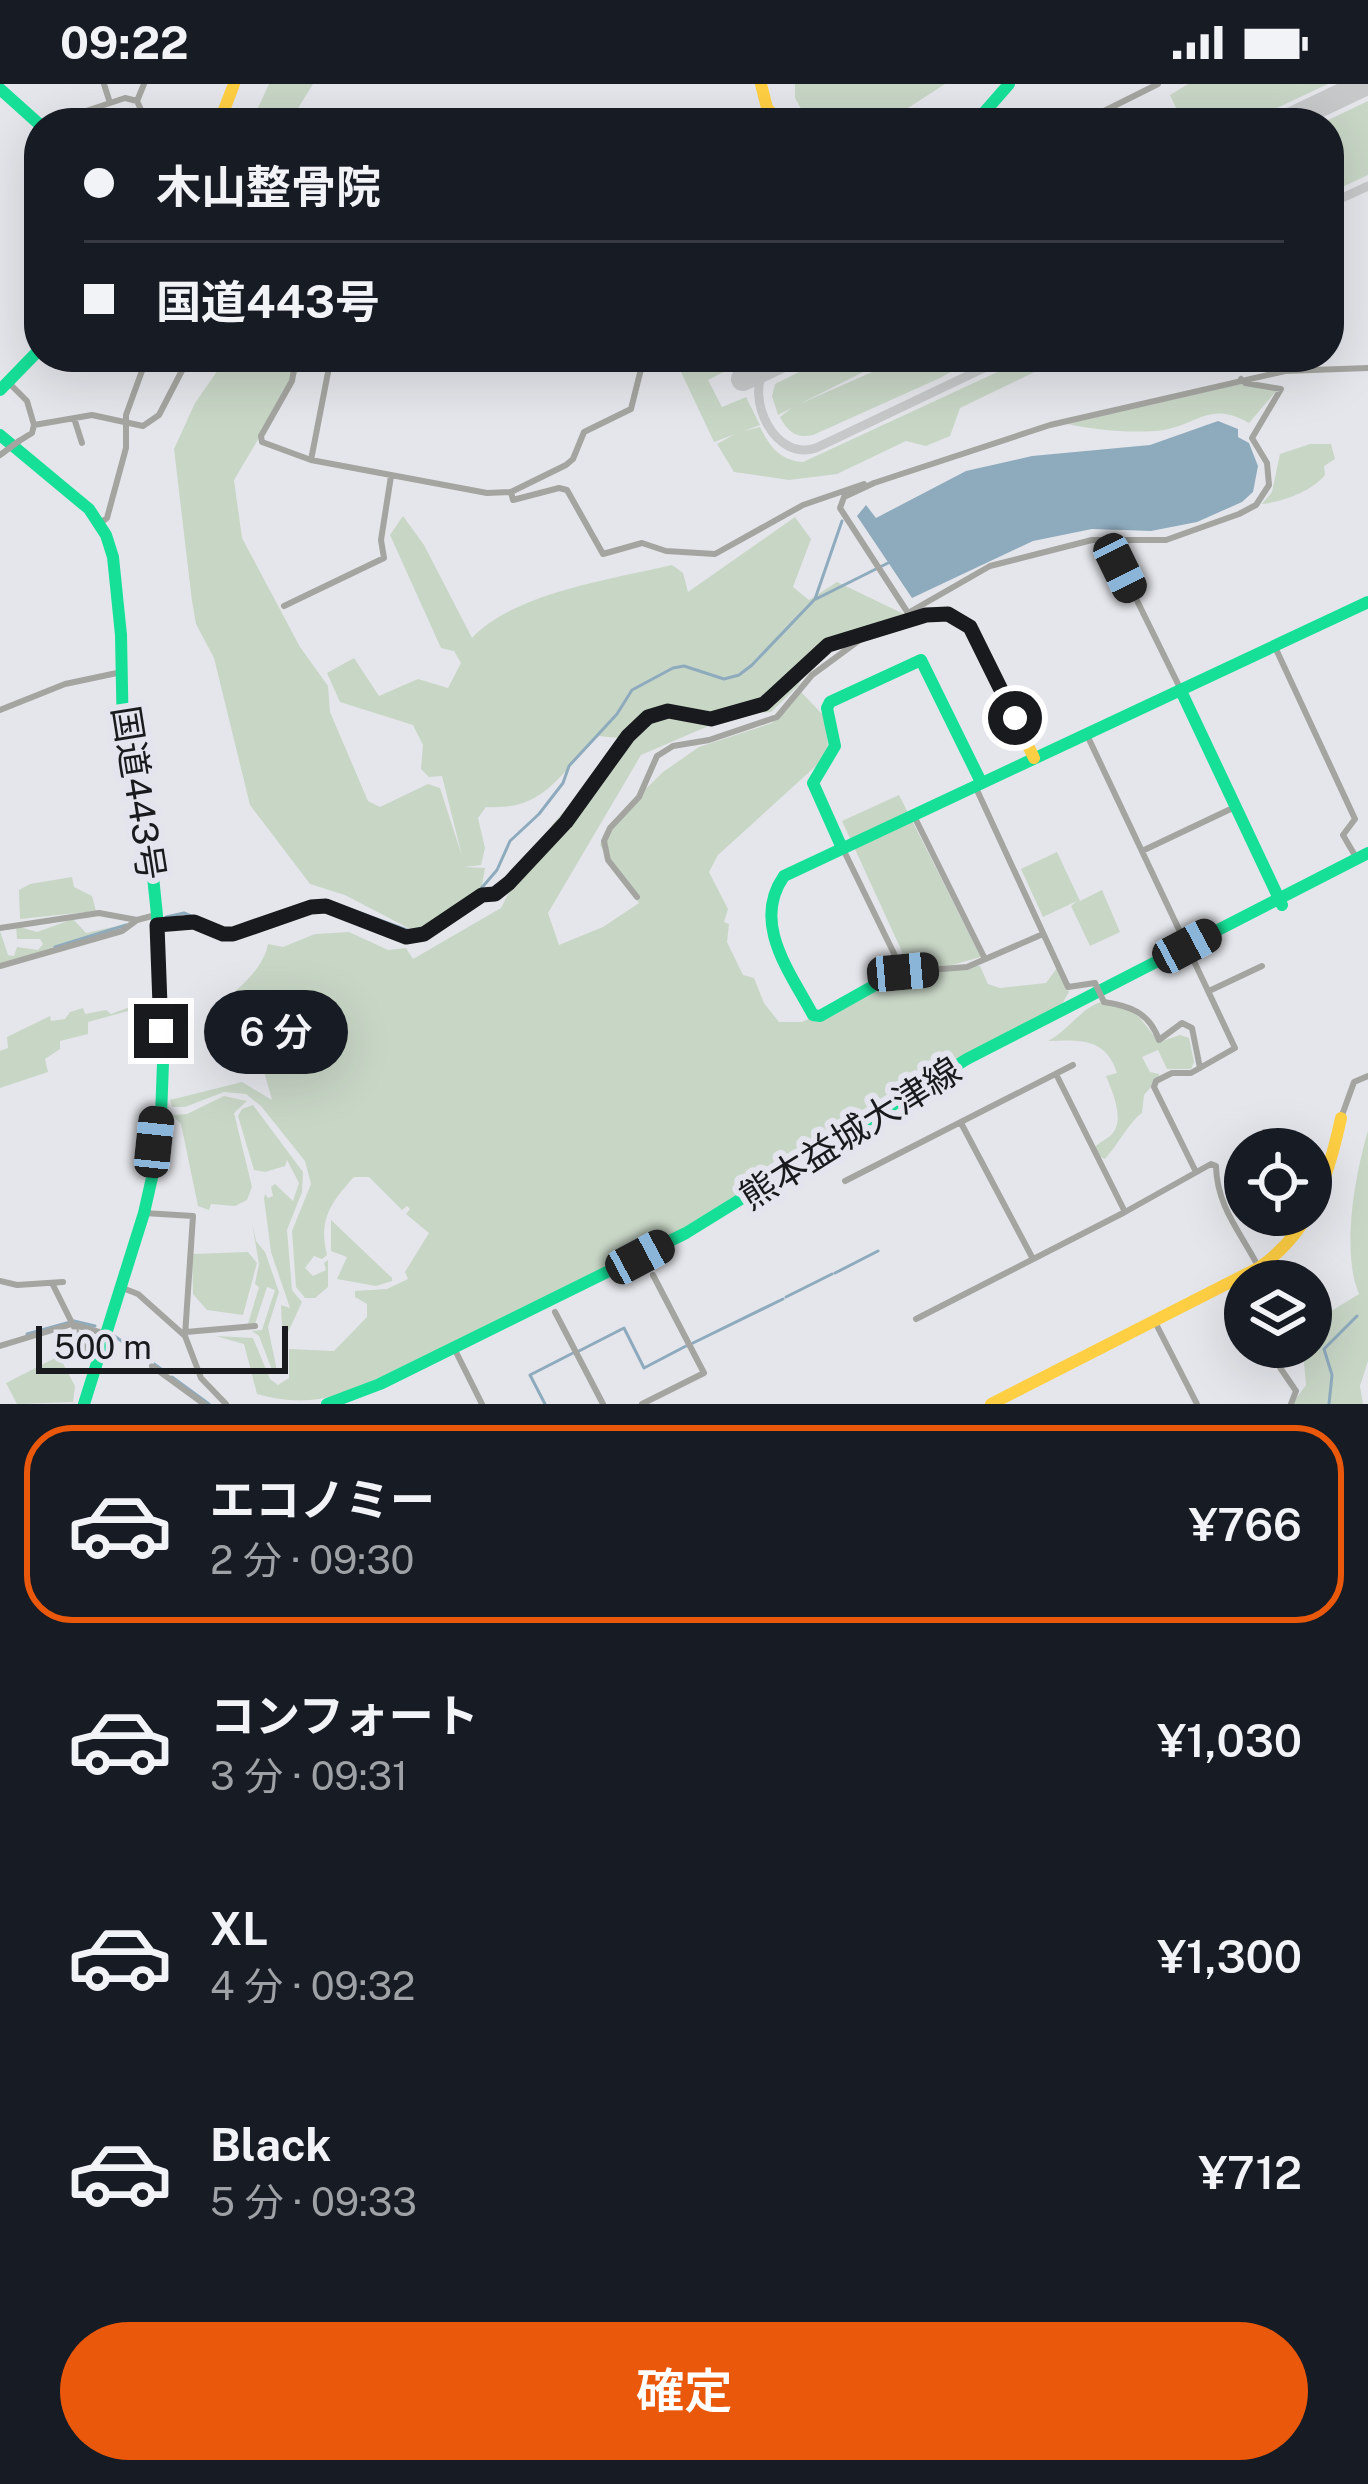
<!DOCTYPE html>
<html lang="ja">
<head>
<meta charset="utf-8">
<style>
  :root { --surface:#171b24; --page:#242831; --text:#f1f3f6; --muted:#9ea1a6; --line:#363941; --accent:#ea580c }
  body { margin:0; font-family:"Public Sans","Noto Sans JP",sans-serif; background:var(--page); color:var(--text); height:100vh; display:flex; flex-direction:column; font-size:45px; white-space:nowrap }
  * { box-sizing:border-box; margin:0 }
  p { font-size:39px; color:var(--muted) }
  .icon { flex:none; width:66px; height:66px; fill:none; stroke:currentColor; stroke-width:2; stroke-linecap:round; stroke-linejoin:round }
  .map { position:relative; height:1320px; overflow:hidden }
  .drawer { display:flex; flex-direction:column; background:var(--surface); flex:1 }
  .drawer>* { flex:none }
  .hud { position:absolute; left:24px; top:24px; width:1320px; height:264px; border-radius:48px; box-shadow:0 12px 48px #0002; display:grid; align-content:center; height:264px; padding:0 60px; background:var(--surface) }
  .buttons { position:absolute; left:1224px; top:1044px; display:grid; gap:24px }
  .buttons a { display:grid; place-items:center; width:108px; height:108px; border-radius:50%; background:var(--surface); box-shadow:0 12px 48px #0002; font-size:60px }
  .scale { position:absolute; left:36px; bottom:30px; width:252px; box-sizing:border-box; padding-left:12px; border:6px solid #191a1d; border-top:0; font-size:33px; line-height:42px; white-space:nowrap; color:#191a1d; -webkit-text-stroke:9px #e3e4ed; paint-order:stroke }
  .end { position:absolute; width:54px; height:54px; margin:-27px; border:15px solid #191a1d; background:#fff; box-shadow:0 0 0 6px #fff }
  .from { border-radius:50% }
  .bubble { position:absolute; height:84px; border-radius:42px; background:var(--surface); box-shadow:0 12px 48px #0002; font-size:39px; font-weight:600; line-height:84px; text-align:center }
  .car { position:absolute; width:36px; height:72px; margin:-36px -18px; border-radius:15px; box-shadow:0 0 9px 3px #0007; background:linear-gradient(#222 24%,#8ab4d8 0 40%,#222 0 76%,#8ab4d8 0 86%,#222 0) }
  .hud b { display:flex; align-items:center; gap:42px; height:114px; font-size:45px }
  .hud b+b { border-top:3px solid var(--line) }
  .hud i { width:30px; height:30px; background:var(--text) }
  ul { padding:21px 0 0; list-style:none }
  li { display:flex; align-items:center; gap:36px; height:198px; margin:0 24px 18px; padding:0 36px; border:6px solid transparent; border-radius:48px }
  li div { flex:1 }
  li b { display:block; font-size:45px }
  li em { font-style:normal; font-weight:600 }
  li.current { border-color:var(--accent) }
  li>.icon { width:108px; height:108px; stroke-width:1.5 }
  .button { display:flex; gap:24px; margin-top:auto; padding:24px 60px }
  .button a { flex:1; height:138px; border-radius:72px; background:var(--accent); color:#fff; font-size:48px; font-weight:600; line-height:138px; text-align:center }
  .status { display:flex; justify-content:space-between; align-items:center; height:84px; padding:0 60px; background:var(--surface); direction:ltr }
  .status svg { height:33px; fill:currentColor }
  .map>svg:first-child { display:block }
</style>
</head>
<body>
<div class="status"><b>09:22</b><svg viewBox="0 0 49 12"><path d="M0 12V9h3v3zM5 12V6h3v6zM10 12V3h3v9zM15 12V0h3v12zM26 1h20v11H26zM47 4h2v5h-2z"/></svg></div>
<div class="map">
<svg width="1368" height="1320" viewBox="0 0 1368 1320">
  <rect width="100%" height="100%" fill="#e5e6eb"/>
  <!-- green -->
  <path fill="#c8d6c6" d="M269,0h44l-24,39h-38z
    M795,0h150l-60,39h-76l-14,-25z
    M1188,0h140l-83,39h-62l-13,-28z
    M1368,17v74l-39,18v-39l10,-2 3,-6 -13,1v-24h-7z
    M227,273h80l-73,123 8,58 58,109 28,39 2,26 38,89 12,6 48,-23 12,4 22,68 -20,-80 -13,1 -8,-8 2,-24 -10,-20 -73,-23 -13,-29 27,-15 25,38 39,-17 30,9 13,-25 -7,-12 -13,-3 -51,-113 13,-19 21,29 48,93c41,-45 141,-59 200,-73l11,8 5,19 107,-75 16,22 -18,48 16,13 28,-18 69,33 3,5 -89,25 -22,41 -27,26 -37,3 -93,40 -93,158 11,32 44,-18 36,-24 -39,-58 8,-19 55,-54 36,-25 73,-24 29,-31 23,24 5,38 -111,101 -9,17 19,37 -4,13 5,2 -2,18 16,33 11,3 10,25 15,19h23l108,-53 -68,-148 57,-26 82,162 -33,9h32l8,18 12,4 46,-5 11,-15 12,24 -7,12 -149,80 -229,144 -329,162c-36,12 -64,14 -98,4l-13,-50 -28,-8 37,2 17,41 8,6 11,-7v-29l45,2 33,-34v-13l-12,-7v-6l32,-2 21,-10 -3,-7 24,-39 -23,-19 4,-5 -3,-3 -5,4 -33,-33h-15c-23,25 -36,43 -27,78l-5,4 -8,-3 -9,12 8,8 13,-6 -2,-7 4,-3v27l-13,11h-10l-9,-11 -4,-56 19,-47 -6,-23 -44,-55 -15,-12 -22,-2 -39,15h-13l-2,-7 72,-18 30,18 -14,-50 -33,-50c18,-15 38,-32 43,-56l15,3 32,-13 34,-2 39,18 18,-2 7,11 88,-51 15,-29 29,-33 7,-21 55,-64 11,-23 -19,-2c-40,36 -52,75 -113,71l-8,11 7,30 -4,17 -17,2 21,1 -4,24 -51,32 -18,6 -67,-35 -35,-11 -60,-79 -36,-147 -18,-34 -4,-23 -18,-152 21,-46z
    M674,273h79l-45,23 14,27 24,-10 14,28 -16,6 16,-4c10,20 20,33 43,35l227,-105h36l-106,51 -10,28 -24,10 -20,-5 -69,33 -48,6 -55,-8 -17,-28 18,-10 -21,8z
    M829,273h64l-115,58 -6,-19 3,-12z
    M906,273h71l-37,21 -127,57c-17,4 -26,-4 -33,-18l13,-10z
    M1240,300l37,6 -28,33c-42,-24 -53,5 -93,8 -31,2 -59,-1 -89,-7z
    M1310,360h21l4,15 -11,7 1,9c-14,17 -43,27 -63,29l10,-12 8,-38z
    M1057,768l23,49 22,-11 18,42 -30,14 -19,-40 6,-5 -34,16 -22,-48z
    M72,793l2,10 18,9 4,15 -76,8 -1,-29 11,-6z
    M73,835l13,14 27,-6 2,4 -115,33v-33l8,24 6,1 3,-9 21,3 5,-6 -3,-5h-23l-1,-13 21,6z
    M149,916l1,5 -62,17v12l-28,7v8l-15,10 3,13 -48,16v-37l8,-3 -1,-11 43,-21 1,5 14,-2 5,-7 13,-4 2,6 21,-4 5,4z
    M1101,918l21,4 14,7 23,29 21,-7 9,3 5,24 -3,7h-24l-9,-19 -16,7 8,15 9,2v4l-15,17 -2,18c-11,7 -26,34 -37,46l-7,-3 -3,-9c5,-5 12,-8 16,-12 15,-14 1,-44 -5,-59l11,-3c-11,-35 -37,-33 -69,-32 20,-10 33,-33 53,-39z
    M224,1012l23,5 -13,12 18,74 -5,13 -12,6 -24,-2 -2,6 -11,-4 -17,-82 -9,-9 15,-1z
    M253,1021l50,67 -1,20 -15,38 5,60 10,12 -18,39v28l-3,-64 9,3 -19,-56 -7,-54 1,-4 3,4 5,-2 -2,-9 4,-3 18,17 6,-18 -12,-23 -2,6 -20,6 -11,-2 -16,-54 4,-7z
    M1368,1047v230l-8,25 3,18h-71l14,-19 -3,-34 -5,-4h13v-29l12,-2 36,-22c-18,-42 -4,-120 9,-163z
    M331,1136l61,58v3l-16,5 -39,-7 10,-22 -16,-6z
    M252,1139l4,18 9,11 14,40 -11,35 9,44 -5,-1 -13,-34 -7,-5 10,-1 13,-40 -8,-3 -12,37h-7l11,-37 -4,-3 4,-20z
    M248,1168l9,11 -14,52 -36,-5 -14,-16 -1,-40z
    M59,1272l16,30 -2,16 -56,2 -11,-21z"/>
  <!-- water -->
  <path fill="#8eabbe" d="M1218,337l20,8v8l11,6 9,23 -5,26 -11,10 -45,20 -46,9 -59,-2 -59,12 -121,57 -55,-82 9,-11 10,13 90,-47 66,-15 118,-11z"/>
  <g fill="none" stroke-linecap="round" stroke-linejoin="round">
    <!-- stream -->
    <path stroke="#8eabbe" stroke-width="3" d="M816,515l76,-38
      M479,807l18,-21 13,-29 29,-27 24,-31 6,-17 48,-52 15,-24 41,-22 11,-2 40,13 15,-4 13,-10 63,-66 27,-78
      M330,818l80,29
      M166,833l18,-4 7,3
      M440,834l21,-15
      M55,863l71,-22
      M835,1189l43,-22
      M786,1213l46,-23
      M27,1250l47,-13 21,5
      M113,1251l51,36
      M693,1259l90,-44
      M579,1267l45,-23 20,40 42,-22
      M172,1293l37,27
      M545,1320l-15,-29 43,-22
      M1329,1320l3,-29 -8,-26 33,-33"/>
    <!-- taxiway -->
    <path stroke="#c7c8ca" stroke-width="9" d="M1329,120l39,-18
      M765,284c-20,31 10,94 51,80l191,-91"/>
    <!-- runway -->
    <path stroke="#c7c8ca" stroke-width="24" d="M1283,39l82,-39
      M743,295l46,-22"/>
    <!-- street -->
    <path stroke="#a4a5a0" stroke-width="6" d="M104,0l6,19
      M144,0l-7,17 10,22
      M50,39l75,-25 12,3
      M1080,39l78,-39
      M296,273l-4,24 -31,55 1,6 49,18 176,33 24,-1 55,-27 7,-6 11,-27 47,-23 13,-52
      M1241,295l4,4 36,6 -29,49 15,25 2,22 -13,20 -17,9 -73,26h-74l-102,26 -82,47 -68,-105 4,-11 30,-14 176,-58 235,-54 83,-3
      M9,299l18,18 7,24
      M74,334l8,25
      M19,357l13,-8 2,-8 58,-10 51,11 16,-11 30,-58
      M311,376l20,-103
      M511,408l2,8 46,-12 8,2 36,64 39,-11 24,8 49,3 88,-49 61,-21
      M100,439l7,-5 19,-70v-33l21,-58
      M1121,484l59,120
      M284,522l100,-48 -3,-18 10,-64
      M1275,563l80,172 -12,16 14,24
      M0,626l65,-26 52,-11
      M1087,651l148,313 -44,25h-19l-16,8 -2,6 42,85
      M976,704l92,199 27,-4
      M915,734l70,141
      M843,765l60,123 64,-5 76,-33
      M1142,767l95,-45
      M637,813l-29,-37 -4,-19 6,-13 29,-31 18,-41 16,-10 36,-6 68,-23 35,-42 49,-36
      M0,844l99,-15 38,7
      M0,882l122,-35 15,-11 15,-4
      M1209,907l53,-25
      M1104,918c26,4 45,10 55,38l23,-17 10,5 8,40
      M1057,992l68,136
      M1341,1034l13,-36 14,-6
      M961,1039l72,136
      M845,1097l228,-116
      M144,1129l49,3 -8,120
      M0,1197l17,4 46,-3
      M52,1199l35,70 5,1
      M125,1205l13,5 47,42 16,42 25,26
      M555,1228l48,92
      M916,1235l209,-107 86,-48 5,2c1,47 33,75 49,115
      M1155,1238l42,82
      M186,1248l69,-6
      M0,1262l72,-22 27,8
      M1266,1263l30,44 -5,13
      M454,1264l28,56
      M152,1282l52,38
      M642,1320l62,-31 -51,-98"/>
    <!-- fast -->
    <path stroke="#16e098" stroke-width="12" d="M0,5l39,35
      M975,39l34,-39
      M0,306l39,-40
      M0,351l89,74 17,26 7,22 8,78 2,105 29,127 5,48 6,148 -3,79 -16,71 -60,191
      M1181,607l101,214
      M842,764l-29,-65 22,-37 -8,-38 3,-6 91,-42 60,122
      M156,841l38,-3 28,12h11l78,-27 15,-1 80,31 23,-6 53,-36 13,-1 14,-11 57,-61 62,-86 20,-19 20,-6 43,8 52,-15 12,-11
      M900,887l-80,45 -7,-1c-23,-43 -62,-92 -29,-139l584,-274
      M327,1320l53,-20 306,-151 281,-174 401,-206"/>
    <!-- slow -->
    <path stroke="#ffcf43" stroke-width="12" d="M761,0l6,24 14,15
      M219,39l15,-39
      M775,609l53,-48 98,-30 22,-1 23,13 63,131
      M991,1320l269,-137c52,-37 68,-89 81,-149"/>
    <!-- street-bridge -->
    <path stroke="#a4a5a0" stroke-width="6" d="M0,371l19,-14
      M1095,899l9,19"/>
  </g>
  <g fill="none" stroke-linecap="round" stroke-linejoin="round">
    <!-- route -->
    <path stroke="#191a1d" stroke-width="15" d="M161,947l-4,-106 37,-3 29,12h10l78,-27 15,-1 80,31 18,-3 58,-39 13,-1 14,-11 57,-61 62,-86 20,-19 20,-6 43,8 53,-15 64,-59 98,-30 22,-1 22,13 45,91"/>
  </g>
  <g text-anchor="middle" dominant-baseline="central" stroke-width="12" stroke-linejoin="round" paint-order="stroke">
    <!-- street labels -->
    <g font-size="36" fill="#191a1d" stroke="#e3e4ed">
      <text transform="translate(139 709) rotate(81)">国道443号</text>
      <text transform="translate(850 1049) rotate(-32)">熊本益城大津線</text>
    </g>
  </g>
</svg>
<div class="buttons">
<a><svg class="icon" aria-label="locate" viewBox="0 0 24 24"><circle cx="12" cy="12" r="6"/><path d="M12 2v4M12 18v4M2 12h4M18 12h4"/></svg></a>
<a><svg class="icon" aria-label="layers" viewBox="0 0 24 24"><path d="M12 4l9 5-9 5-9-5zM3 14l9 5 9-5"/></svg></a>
</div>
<div class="scale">500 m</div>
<i class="end from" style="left:1015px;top:634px"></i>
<i class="end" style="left:161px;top:947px"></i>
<div class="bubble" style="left:204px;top:906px;width:144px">6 分</div>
<i class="car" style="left:1120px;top:484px;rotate:154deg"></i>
<i class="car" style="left:1187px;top:862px;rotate:62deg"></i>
<i class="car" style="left:903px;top:888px;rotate:85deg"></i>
<i class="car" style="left:154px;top:1058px;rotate:6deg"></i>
<i class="car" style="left:640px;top:1173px;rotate:62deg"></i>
<div class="hud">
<b><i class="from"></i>木山整骨院</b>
<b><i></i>国道443号</b>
</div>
</div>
<section class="drawer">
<ul>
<li class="current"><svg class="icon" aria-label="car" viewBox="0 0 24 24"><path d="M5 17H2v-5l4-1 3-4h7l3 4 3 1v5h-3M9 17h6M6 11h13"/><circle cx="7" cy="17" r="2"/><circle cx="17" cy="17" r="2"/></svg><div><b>エコノミー</b><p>2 分 · 09:30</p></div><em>¥766</em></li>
<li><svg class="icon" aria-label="car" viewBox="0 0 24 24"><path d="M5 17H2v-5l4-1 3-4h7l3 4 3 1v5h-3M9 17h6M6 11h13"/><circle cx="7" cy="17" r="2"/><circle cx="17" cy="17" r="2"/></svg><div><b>コンフォート</b><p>3 分 · 09:31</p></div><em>¥1,030</em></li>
<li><svg class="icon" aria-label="car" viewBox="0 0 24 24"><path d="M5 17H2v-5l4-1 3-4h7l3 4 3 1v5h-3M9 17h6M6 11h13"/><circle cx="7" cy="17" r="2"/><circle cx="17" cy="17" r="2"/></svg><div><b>XL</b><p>4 分 · 09:32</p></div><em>¥1,300</em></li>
<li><svg class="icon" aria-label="car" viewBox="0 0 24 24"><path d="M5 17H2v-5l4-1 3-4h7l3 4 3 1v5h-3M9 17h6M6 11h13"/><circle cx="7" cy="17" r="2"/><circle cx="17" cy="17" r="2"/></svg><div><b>Black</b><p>5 分 · 09:33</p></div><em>¥712</em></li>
</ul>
<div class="button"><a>確定</a></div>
</section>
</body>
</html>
